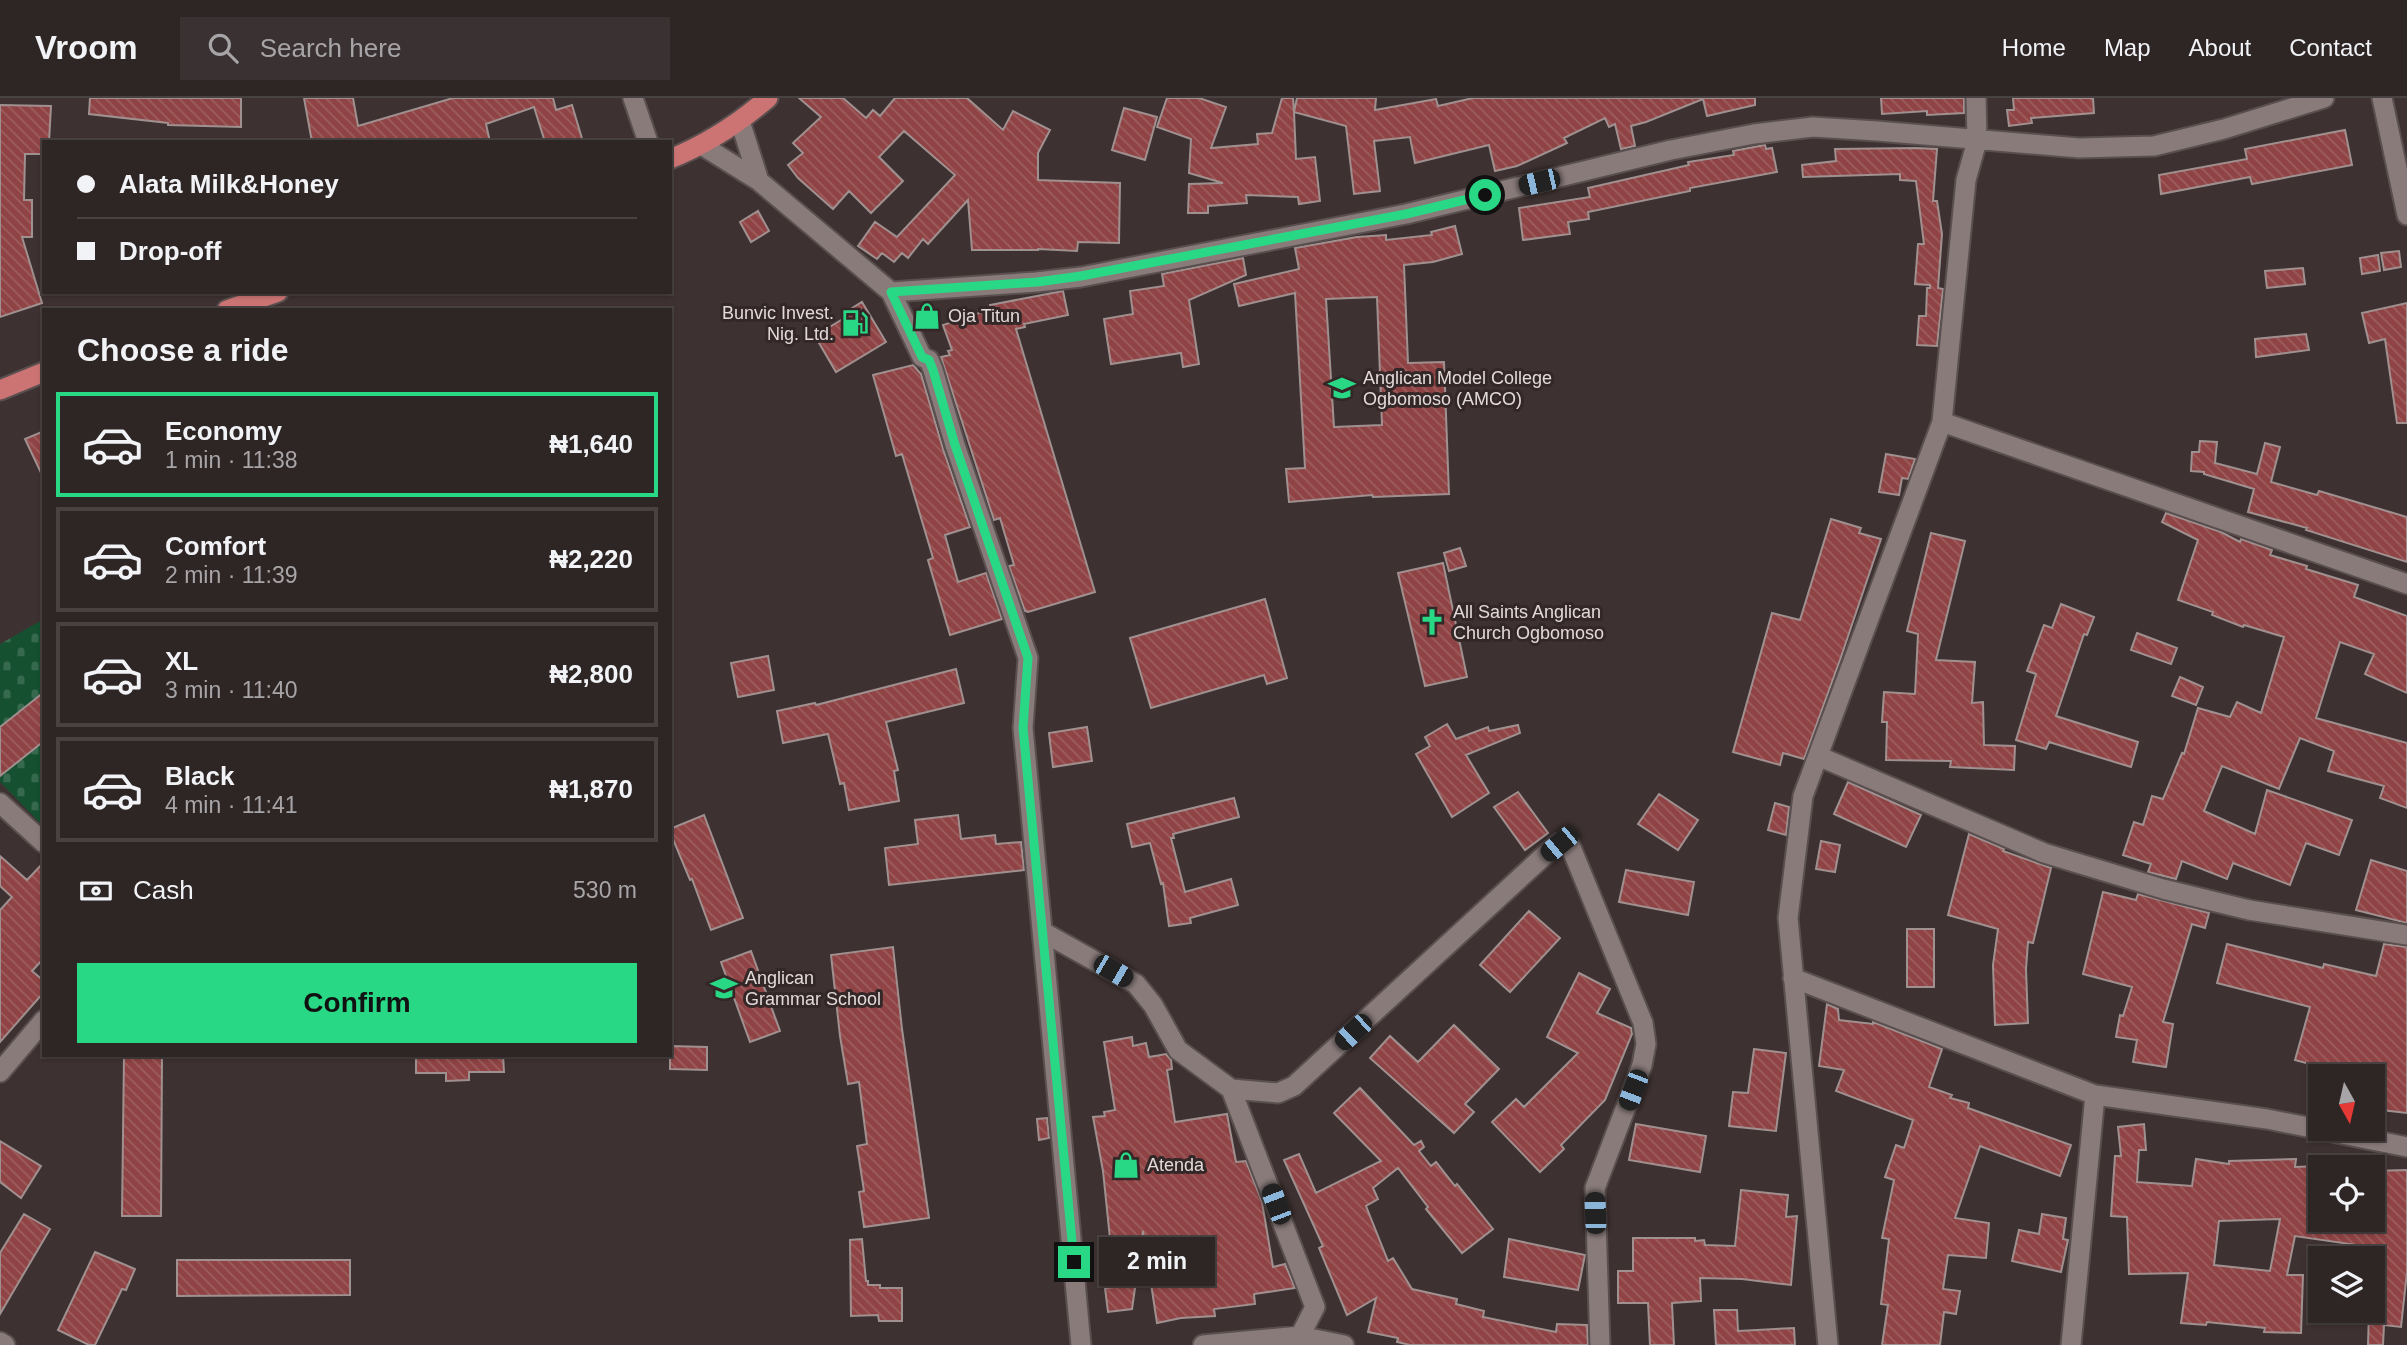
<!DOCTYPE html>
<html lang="en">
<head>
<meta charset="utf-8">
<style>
  :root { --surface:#2e2525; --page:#3a3132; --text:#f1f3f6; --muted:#a7a5a7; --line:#494242; --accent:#29d885 }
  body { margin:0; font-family:Helvetica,sans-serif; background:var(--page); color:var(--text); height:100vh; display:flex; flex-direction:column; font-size:26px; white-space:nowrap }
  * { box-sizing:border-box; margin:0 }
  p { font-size:23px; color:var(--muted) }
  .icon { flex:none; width:38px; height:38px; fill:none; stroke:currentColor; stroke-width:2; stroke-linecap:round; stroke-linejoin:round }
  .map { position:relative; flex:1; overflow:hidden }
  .sheet { position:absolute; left:42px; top:210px; width:630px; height:749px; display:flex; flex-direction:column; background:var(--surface); border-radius:0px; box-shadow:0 2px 5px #0004,0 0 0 2px var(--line) }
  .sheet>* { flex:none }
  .banner { position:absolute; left:42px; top:42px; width:630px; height:154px; border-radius:0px; box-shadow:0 2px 5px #0004,0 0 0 2px var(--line); display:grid; align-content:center; height:154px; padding:0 35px; background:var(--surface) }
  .needle { width:46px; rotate:172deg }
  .buttons { position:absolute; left:2308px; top:966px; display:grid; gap:14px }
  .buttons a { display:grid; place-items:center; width:77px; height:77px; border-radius:0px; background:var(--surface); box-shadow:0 2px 5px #0004,0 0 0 2px var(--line); font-size:35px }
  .end { position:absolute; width:32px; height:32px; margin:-16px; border:9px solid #29d885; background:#111; box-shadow:0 0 0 4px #111 }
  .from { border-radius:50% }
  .bubble { position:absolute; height:49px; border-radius:0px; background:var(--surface); box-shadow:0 2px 5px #0004,0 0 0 2px var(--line); font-size:23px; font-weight:700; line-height:49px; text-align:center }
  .car { position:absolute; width:21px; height:42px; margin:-21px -10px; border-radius:9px; box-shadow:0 0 5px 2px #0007; background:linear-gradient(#222 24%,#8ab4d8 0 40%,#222 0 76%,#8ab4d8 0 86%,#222 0) }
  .banner b { display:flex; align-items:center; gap:24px; height:66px; font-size:26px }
  .banner b+b { border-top:2px solid var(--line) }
  .banner i { width:18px; height:18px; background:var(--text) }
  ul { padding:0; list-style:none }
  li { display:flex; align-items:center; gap:21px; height:105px; margin:0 14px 10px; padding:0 21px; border:4px solid var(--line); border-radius:0px }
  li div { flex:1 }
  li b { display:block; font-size:26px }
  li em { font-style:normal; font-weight:700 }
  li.selected { border-color:var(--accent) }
  li>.icon { width:63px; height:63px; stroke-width:1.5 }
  h2 { padding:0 35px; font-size:32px; line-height:84px }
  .pay { display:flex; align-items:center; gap:18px; height:77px; padding:0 35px; font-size:26px }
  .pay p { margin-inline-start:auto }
  .cta { display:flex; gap:14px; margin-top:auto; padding:14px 35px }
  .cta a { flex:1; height:80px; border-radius:0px; background:var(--accent); color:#111; font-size:28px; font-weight:700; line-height:80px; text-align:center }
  header { display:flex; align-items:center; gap:42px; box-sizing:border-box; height:98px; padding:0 35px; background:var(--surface); border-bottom:2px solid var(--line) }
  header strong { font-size:33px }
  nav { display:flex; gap:38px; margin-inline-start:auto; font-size:24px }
  .search { width:490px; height:63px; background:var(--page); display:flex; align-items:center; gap:18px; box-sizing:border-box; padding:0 24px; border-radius:0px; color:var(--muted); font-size:26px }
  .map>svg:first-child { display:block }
</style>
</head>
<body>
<header>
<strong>Vroom</strong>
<div class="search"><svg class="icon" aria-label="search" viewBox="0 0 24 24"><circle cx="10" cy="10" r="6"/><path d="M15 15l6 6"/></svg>Search here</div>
<nav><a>Home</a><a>Map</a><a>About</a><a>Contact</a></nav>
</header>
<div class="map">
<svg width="2407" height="1247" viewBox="0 0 2407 1247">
  <defs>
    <pattern id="cemetery-stones" width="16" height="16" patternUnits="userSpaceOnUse" patternTransform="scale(1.75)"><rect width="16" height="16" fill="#155031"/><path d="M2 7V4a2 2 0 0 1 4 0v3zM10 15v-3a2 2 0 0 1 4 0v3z" fill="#37694e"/></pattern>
    <pattern id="building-back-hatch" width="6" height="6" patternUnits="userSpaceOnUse" patternTransform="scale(1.75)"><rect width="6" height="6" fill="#8f4344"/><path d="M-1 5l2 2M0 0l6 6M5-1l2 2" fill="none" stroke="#9e5e5e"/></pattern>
  </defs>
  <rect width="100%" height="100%" fill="#3e3131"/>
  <!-- cemetery -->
  <path fill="url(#cemetery-stones)" d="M44,521v208l-44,-45v-138z"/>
  <!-- building -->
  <path fill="url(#building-back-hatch)" stroke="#a09090" stroke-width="2" fill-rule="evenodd" d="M90,0h151v29l-73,-2v-2l-79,-9z
    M304,0h49l5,28 95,-28h100l3,12 16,-5 11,37h-38l-11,-35 -48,17 4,18h-178z
    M799,0h44l23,20 7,-8 7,6 15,-18h72l36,32 10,-19 37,19 -12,23v27l82,3 -1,60 -41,-1 -1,9 -39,-2v1h-66l-4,-50 -40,44 -5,-5 -15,19 -6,-5 -8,9 -12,-9 -5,6 -19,-13 17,-24 22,15 58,-62 -51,-44 -25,26 24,24 -32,32 -22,-22 -16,18 -35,-31 -10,-13 15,-12 -10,-10 28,-26z
    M1167,0h32l27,9 -15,41 47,-4 -1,-10 15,-1 10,-35h11l1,14 3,-14h79l-1,12 61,-11 2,7 35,-8h282v7l-48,11 -4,-17 -57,23 -15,4 4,20 -14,3 -6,-25 -6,3 -4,-9 -41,20 3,5 -50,23 -22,5 -6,-26 -74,18 -5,-26 -36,4 6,50 -26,3 -8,-68 -52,-14 2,47 19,-2 5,44 -21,3 -1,-7 -52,-2 1,8 -39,3v7h-20l1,-29 34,-1 -34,-10 2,-34 -34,-12z
    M1881,0h83v15l-37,2v-4l-45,3z
    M2013,0h80l1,15 -63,5 1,5 -23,3 -2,-16h7z
    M0,7l51,1 -2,36h-5v12h-19l-1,46h8v37h-10l20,66 -42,14z
    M1124,10l33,9 -12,43 -33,-10z
    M2345,32l7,35 -100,19 -2,-7 -89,17 -2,-19 88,-16 -2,-10z
    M1765,47l1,4 6,-1 5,24 -87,16v3l-102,21 1,7 -21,3 2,12 -47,6 -4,-32 71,-11 -2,-9 101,-23 -1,-3 46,-7 -1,-4z
    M1916,50l21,1 -4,52h4l5,33 -4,54 5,1 -6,57 -20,-1 2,-29h7l1,-28h3v-3l-15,-1 3,-40h6l-8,-63 -16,-1v-6l-97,3 -1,-12 34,-4 -1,-12z
    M758,113l11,20 -18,11 -11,-20z
    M1455,128l7,28 -29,8 -29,3 4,98 36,-1 5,132 -76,3 -1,-2 -83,7 -3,-33 19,-1 -10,-175 -56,13 -5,-22 65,-15 -4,-21 62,-11 29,-2v5l46,-5 -1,-3zM1377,199l5,128 -48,2 -8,-128z
    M2399,153l2,16 -17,3 -3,-17z
    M2378,157l2,16 -18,3 -2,-16z
    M1243,160l3,17 -57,25 10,64 -16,3 -2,-14 -70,11 -7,-45 29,-5 -3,-23 34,-5 -2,-12z
    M2303,170l2,16 -38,4 -2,-17z
    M1063,193l5,24 -44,9 1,3 -9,2 79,263 -67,20 -3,-1 -16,-45 5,-1 -14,-47 -6,2 -53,-163 9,-2 -2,-4 4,-1 -9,-25 48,-16 -1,-4z
    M862,204l24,40 -50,30 -21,-36 31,-19 -2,-4z
    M2407,205v120h-10l-12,-84 -16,4 -7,-30z
    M2306,236l3,16 -53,7 -1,-18z
    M913,267l8,9 22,75 27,78 -25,8 13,47 28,-9 16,46 -52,16 -22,-75 5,-2 -31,-104 -6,2 -23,-81z
    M44,333v48l-19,-40z
    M2200,343l17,1 -2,21 42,11 8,-31 15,4 -9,35 46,13 2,-4 88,26v45l-101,-32 1,-2 -59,-16 6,-23 -50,-15v-2l-13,-1 1,-19h7z
    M1886,356l29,5 -7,20 -6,-1 -3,17 -20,-3z
    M2166,415l55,19 19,10 1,-3 31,11 -2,5 37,11 -1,3 52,16 -4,12 53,19v77l-42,-19 9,-20 -34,-12 -24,76 91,25v65l-27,-10 4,-12 -56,-15 6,-20 -34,-13 -21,51 -57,-23 -18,45 51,23 12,-44 85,30 -13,35 -33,-12 -16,42 -57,-22 -6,16 -45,-18 -6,18 -28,-7 3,-8 -28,-9 11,-33 9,3 9,-29 11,3 19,-46 2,1 14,-46 32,9 7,-15 24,11 23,-76 -40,-12 -1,2 -31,-12 1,-3 -35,-12 20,-60 -36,-18z
    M1831,421l30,9 -2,5 22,6 -40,118 -37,102 -21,-6 -3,12 -47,-13 39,-139 28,7z
    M1931,435l34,8 -29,119 39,2 -3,41 11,-1 1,43 31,1 -1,24 -64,-3 1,-6 -65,-1 1,-38h-5l2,-30 31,2 3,-60 -11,-3z
    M1460,450l6,18 -17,5 -5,-18z
    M1443,465l24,114 -42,9 -27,-113z
    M1265,501l22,79 -20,6 -3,-9 -113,33 -21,-70z
    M2061,506l33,13 -7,18 -3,-1 -28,82 82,26 -7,25 -82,-25 -3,7 -30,-9 20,-66 -9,-3 17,-46 8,3z
    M2137,535l40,15 -6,16 -40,-14z
    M768,558l6,34 -36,7 -7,-34z
    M956,571l8,34 -78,19 12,48 -4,1 5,30 -50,9 -5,-27 -4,1 -12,-50 -45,9 -6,-32 38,-8 1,2z
    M2180,579l23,10 -7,18 -24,-9z
    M44,594v49l-44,35v-49z
    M1447,626l9,15 32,-12 1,4 29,-6 2,8 -54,22 23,38 -37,24 -36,-63 14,-8 -5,-9z
    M1087,629l5,34 -39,6 -4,-34z
    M1848,684l73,33 -15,32 -72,-33z
    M1518,694l30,41 -23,17 -31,-43z
    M1659,696l39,26 -20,30 -40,-26z
    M1234,700l5,19 -66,17 1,4h-3l14,54 46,-13 7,26 -48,13 1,5 -22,3 -6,-43 -2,1 -11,-41 -18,4 -5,-23z
    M1775,705l14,4 -3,28 -18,-5z
    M704,717l39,103 -32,12 -19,-51 -2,1 -20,-48v-3z
    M958,717l3,24 34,-4 1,9 25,-2 3,28 -135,15 -4,-37 33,-4 -3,-24z
    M1969,736l35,15 -1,2 48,17 -18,75 -5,-1 -2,27 2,54 -33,2 -2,-60 5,-36 -50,-14z
    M1821,743l19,4 -5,27 -19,-3z
    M0,758l27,24 17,-18v96l-12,13 12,10v11l-44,50v-132l12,-13 -12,-11z
    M2371,762l36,11v52l-51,-13z
    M1626,772l68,12 -6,33 -69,-13z
    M2103,794l33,8 2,-6 71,19 -4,15 -13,-4 -29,98 10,2 -7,43 -33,-5 4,-22 -21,-3 4,-22 3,1 9,-29 -49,-13z
    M1529,813l31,27 -50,54 -30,-27z
    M1907,831h27v58h-27z
    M2227,846l96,24 1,-4 52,12 8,-32 23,3v166l-34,-4v-33h-29v-3l-49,-13 15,-53 -93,-24z
    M893,849l9,82 27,189 -65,9 -5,-35 5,-1 -7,-45 10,-2 -8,-62 -11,2 -8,-48 -9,-81z
    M751,853l29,80 -30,11 -29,-80z
    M1579,875l31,16 -13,24 34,15 1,6 -27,66 -44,45 3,4 -24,23 -48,-50 24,-23 8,8 54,-54 -31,-16z
    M1827,906l11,5 1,11 34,4v-2l69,27 -13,38 23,8 -2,3 19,5 -1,5 103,37 -11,31 -80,-30 -25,72 34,5 -3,35 -38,-3 -5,34 17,2 -4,23 -12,-2 -4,33h-58l6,-40 -7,-1 8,-65 -7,-1 12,-58 -9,-3 11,-32 8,3 9,-28 -77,-29 8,-21 -25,-4z
    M1454,927l45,44 -34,35 9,8 -20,21 -84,-75 20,-22 28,26z
    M1132,939l1,9 13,-3 3,14 17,-3 5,6 1,9 -5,1 8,52 52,-8 9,48 10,-1 16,41 11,65 12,-3 10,24 -41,6 1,10 -41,5 1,7 -34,2 -24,5 -14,-92 -11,78 -24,3 -3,-24 10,-1 -12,-116 -10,-54 12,-1 -1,-4 11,-2 -11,-68z
    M670,948l37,1v23l-37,-1z
    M1754,951l32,4 -10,78 -47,-5 4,-34 15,1z
    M124,957h38l-1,161h-39z
    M416,957h87l1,17h-35v8l-23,1v-8h-30z
    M1360,990l54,57 7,-4 3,6 -5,4 12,15 5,-4 19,24 2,-2 36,45 -31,24 -36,-44 2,-2 -30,-39 -25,20 5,11 -12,7 22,55 5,-3 19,31 45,10 -1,5 28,7 -1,6 73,15 1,-8 30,1 1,20h-178l-13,-3 1,-4 -30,-6 8,-34 -29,17 -28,-67 4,-2 -39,-86 15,-6 17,39 65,-32 -47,-48z
    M1047,1020l2,20 -10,2 -2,-21z
    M1636,1026l70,12 -6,36 -71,-12z
    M2144,1026l2,26h-7l-2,32 55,4 4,-27 33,5v-3l67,-2 -1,8 25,-1v54l50,7v-7h3v-49l34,-1v102l-6,55 -17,-2 -1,20h-15l1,-34h4v-60h-2v-4l-76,-11 -8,39h16l-2,58 -37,-1 1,-4 -58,-6 -1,3 -25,-2 7,-50 -59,1 -2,-57 -16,-1 4,-60h6l-3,-29zM2280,1121l-10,52 -56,-6 5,-44z
    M0,1043l41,25 -20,32 -21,-16z
    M1741,1092l47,5 -2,22 11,-1 -6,69 -49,-6 -42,-1 1,23 -29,2 2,42h-24l-2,-42h-30v-32h15v-33h62v3l9,-1 1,5 30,1z
    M24,1116l26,15 -50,85v-61z
    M2042,1116l24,4 -3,21 5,1 -7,32 -49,-11 7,-31 20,4z
    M862,1141l4,42h2v4h12v3h22v33h-23l-1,-6 -27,1 -1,-76z
    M1509,1141l76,16 -7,35 -74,-13z
    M95,1154l40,17 -9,21 -4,-1 -27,56h-6l-31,-15z
    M177,1162h173v35l-173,1z
    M1714,1212h23l1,21 56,-3 1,17h-79z"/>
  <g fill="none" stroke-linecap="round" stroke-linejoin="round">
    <defs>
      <path id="minor" d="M633,0l15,44
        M2382,0l25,117
        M740,23l19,60
        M703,48l56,35 132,111 31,65 7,3 4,10 22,75 73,213 -5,70 58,617
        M891,194l145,-10 45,-5 325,-63 265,-64 83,-16 59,-7 64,4 202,17 75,-2 70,-17 100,-31
        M1942,324l465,162
        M1818,658l226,97 119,36 86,21 158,25
        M0,705l44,40
        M1043,834l93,52 17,21 25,45 53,39 47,4 16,-7 253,-233 12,-10 11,2 73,178 3,21 -4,21 -47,123 5,157
        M1793,880l302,117 172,24 140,28
        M0,974l44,-52
        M1231,991l84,218 -15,29
        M0,1244l5,3
        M1203,1247l97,-9 44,9
        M1828,1247l-40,-427 15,-122 139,-374 24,-242 11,-39 -1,-43
        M2071,1247l24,-250"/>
      <path id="trunk" d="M670,61c37,-15 68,-35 98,-61
        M227,212l51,-18
        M0,292l44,-18"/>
    </defs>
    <!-- minor casing -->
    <use href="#minor" stroke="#5a4f4f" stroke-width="23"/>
    <!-- trunk casing -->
    <use href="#trunk" stroke="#5a4f4f" stroke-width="23"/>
    <!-- minor -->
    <use href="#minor" stroke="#8a7b7b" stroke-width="19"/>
    <!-- trunk -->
    <use href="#trunk" stroke="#cc7474" stroke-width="19"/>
  </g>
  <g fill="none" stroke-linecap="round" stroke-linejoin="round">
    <!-- route -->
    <path stroke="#29d885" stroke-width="9" d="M1074,1164l-51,-534 5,-70 -73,-213 -22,-75 -4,-10 -7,-3 -31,-65 146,-10 44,-6 325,-62 79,-19"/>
  </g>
  <!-- icons -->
  <defs>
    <symbol id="shop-bare" viewBox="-9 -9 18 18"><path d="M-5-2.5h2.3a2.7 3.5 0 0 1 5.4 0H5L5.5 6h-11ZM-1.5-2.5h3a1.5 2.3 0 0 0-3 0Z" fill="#29d885" stroke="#342727" stroke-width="2.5" paint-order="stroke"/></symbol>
    <symbol id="fuel-bare" viewBox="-9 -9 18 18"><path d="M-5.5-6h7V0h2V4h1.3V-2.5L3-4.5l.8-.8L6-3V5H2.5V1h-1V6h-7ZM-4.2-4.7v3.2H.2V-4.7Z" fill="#29d885" stroke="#342727" stroke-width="2.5" paint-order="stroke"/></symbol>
    <symbol id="school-bare" viewBox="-9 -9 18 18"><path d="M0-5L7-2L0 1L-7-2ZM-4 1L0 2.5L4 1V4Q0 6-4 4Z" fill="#29d885" stroke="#342727" stroke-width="2.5" paint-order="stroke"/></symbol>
    <symbol id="church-bare" viewBox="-9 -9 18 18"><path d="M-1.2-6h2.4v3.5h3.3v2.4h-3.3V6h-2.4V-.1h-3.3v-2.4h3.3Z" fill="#29d885" stroke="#342727" stroke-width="2.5" paint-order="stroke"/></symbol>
    <symbol id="university-bare" viewBox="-9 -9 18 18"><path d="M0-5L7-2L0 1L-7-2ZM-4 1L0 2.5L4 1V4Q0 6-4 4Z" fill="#29d885" stroke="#342727" stroke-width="2.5" paint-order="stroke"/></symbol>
  </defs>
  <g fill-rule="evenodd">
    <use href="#shop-bare" x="908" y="199" width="38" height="38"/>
    <use href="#fuel-bare" x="836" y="206" width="38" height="38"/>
    <use href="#school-bare" x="1323" y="271" width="38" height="38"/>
    <use href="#church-bare" x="1413" y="505" width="38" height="38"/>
    <use href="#university-bare" x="705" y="871" width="38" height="38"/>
    <use href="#shop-bare" x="1107" y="1048" width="38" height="38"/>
  </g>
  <g text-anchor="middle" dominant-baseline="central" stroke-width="6" stroke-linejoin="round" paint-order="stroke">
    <!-- poi labels -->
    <g font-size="18" fill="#e2dad9" stroke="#342727" text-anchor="start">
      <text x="834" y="215" text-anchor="end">Bunvic Invest.<tspan x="834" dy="21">Nig. Ltd.</tspan></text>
      <text x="948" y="218">Oja Titun</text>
      <text x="1363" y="280">Anglican Model College<tspan x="1363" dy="21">Ogbomoso (AMCO)</tspan></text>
      <text x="1453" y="514">All Saints Anglican<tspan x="1453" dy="21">Church Ogbomoso</tspan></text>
      <text x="745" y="880">Anglican<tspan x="745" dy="21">Grammar School</tspan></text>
      <text x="1147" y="1067">Atenda</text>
    </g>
  </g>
</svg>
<div class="buttons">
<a><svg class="needle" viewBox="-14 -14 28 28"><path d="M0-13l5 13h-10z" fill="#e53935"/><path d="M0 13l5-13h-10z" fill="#a7a5a7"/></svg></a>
<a><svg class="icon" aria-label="locate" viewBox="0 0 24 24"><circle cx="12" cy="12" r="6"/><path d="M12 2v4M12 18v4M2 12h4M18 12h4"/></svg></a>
<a><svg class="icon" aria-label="layers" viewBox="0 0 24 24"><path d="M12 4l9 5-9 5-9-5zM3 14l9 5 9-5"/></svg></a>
</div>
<i class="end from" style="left:1485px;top:97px"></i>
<i class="end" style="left:1074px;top:1164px"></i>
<div class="bubble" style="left:1099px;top:1139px;width:116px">2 min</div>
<i class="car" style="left:1539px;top:84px;rotate:257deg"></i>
<i class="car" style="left:1559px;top:746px;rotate:230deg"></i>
<i class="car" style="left:1113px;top:873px;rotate:120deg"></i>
<i class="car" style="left:1353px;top:934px;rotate:227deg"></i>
<i class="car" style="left:1633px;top:992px;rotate:201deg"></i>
<i class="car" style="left:1276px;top:1106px;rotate:339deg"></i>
<i class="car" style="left:1595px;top:1115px;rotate:358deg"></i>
<div class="banner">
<b><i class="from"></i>Alata Milk&amp;Honey</b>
<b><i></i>Drop-off</b>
</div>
<section class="sheet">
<h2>Choose a ride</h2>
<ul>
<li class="selected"><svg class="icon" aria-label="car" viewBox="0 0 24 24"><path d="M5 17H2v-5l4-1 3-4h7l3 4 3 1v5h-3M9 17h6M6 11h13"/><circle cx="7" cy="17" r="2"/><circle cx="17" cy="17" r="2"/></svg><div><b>Economy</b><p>1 min · 11:38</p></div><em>₦1,640</em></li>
<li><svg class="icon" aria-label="car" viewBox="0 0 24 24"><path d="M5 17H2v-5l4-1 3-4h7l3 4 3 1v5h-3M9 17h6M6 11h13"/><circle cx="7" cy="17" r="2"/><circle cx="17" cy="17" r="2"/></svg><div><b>Comfort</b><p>2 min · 11:39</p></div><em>₦2,220</em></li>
<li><svg class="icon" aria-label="car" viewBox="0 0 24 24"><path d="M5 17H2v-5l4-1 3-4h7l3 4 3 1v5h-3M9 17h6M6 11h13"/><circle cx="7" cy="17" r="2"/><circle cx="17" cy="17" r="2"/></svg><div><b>XL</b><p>3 min · 11:40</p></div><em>₦2,800</em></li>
<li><svg class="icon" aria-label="car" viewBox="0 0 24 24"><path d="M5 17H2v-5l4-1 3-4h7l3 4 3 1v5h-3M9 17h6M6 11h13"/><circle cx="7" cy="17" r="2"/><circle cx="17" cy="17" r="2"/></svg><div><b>Black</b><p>4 min · 11:41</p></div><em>₦1,870</em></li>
</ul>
<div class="pay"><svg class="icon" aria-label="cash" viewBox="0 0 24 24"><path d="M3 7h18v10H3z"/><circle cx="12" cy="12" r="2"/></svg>Cash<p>530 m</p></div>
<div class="cta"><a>Confirm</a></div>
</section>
</div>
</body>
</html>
